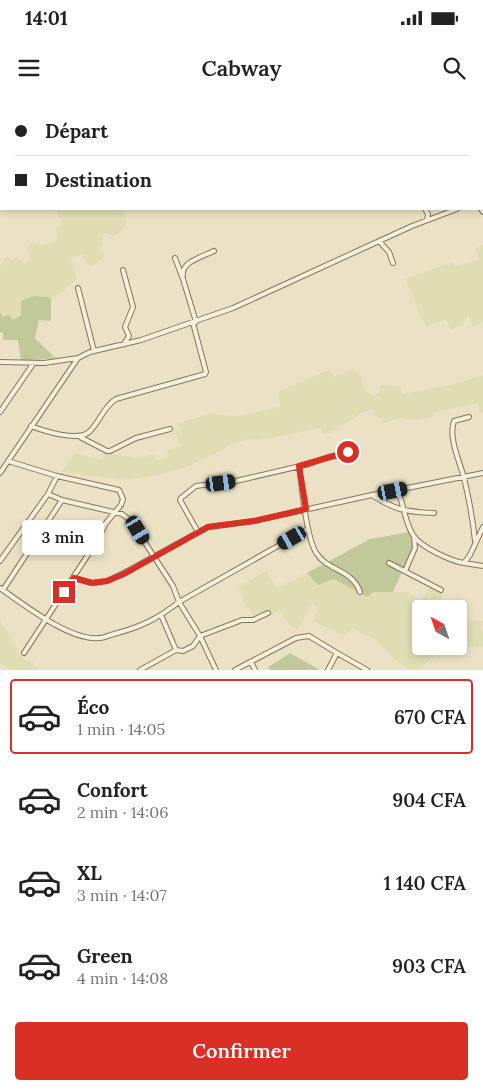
<!DOCTYPE html>
<html lang="fr">
<head>
<meta charset="utf-8">
<style>
  :root { --surface:#fff; --page:#f6f6f6; --text:#222; --muted:#767676; --line:#e0e0e0; --accent:#d93025 }
  body { margin:0; font-family:Lora,serif; background:var(--page); color:var(--text); height:100vh; display:flex; flex-direction:column; font-size:19px; white-space:nowrap }
  * { box-sizing:border-box; margin:0 }
  p { font-size:16px; color:var(--muted) }
  .icon { flex:none; width:28px; height:28px; fill:none; stroke:currentColor; stroke-width:2; stroke-linecap:round; stroke-linejoin:round }
  .map { position:relative; height:570px; overflow:hidden }
  .drawer { display:flex; flex-direction:column; background:var(--surface); flex:1 }
  .drawer>* { flex:none }
  .top-card { position:absolute; left:0px; top:0px; width:484px; height:110px; box-shadow:0 2px 8px #0003; display:grid; align-content:center; height:110px; padding:0 15px; background:var(--surface) }
  .needle { width:32px; rotate:320deg }
  .buttons { position:absolute; left:412px; top:500px; display:grid; gap:10px }
  .buttons a { display:grid; place-items:center; width:55px; height:55px; border-radius:5px; background:var(--surface); box-shadow:0 2px 8px #0003; font-size:25px }
  .end { position:absolute; width:22px; height:22px; margin:-11px; border:6px solid #d93025; background:#fff; box-shadow:0 0 0 2px #fff }
  .from { border-radius:50% }
  .bubble { position:absolute; height:35px; border-radius:5px; background:var(--surface); box-shadow:0 2px 8px #0003; font-size:16px; font-weight:600; line-height:35px; text-align:center }
  .car { position:absolute; width:15px; height:30px; margin:-15px -8px; border-radius:6px; box-shadow:0 0 4px 1px #0007; background:linear-gradient(#222 24%,#8ab4d8 0 40%,#222 0 76%,#8ab4d8 0 86%,#222 0) }
  .top-card b { display:flex; align-items:center; gap:18px; height:48px; font-size:19px }
  .top-card b+b { border-top:1px solid var(--line) }
  .top-card i { width:12px; height:12px; background:var(--text) }
  ul { padding:9px 0 0; list-style:none }
  li { display:flex; align-items:center; gap:15px; height:75px; margin:0 10px 8px; padding:0 5px; border:2px solid transparent; border-radius:5px }
  li div { flex:1 }
  li b { display:block; font-size:19px }
  li em { font-style:normal; font-weight:600 }
  li.on { border-color:var(--accent) }
  li>.icon { width:45px; height:45px; stroke-width:1.5 }
  .action { display:flex; gap:10px; margin-top:auto; padding:10px 15px }
  .action a { flex:1; height:58px; border-radius:5px; background:var(--accent); color:#fff; font-size:20px; font-weight:600; line-height:58px; text-align:center }
  .status { display:flex; justify-content:space-between; align-items:center; height:35px; padding:0 25px; background:var(--surface); direction:ltr }
  .status svg { height:14px; fill:currentColor }
  header { display:flex; justify-content:space-between; align-items:center; height:65px; padding:0 15px; background:var(--surface); font-size:22px; font-weight:600 }
  .map>svg:first-child { display:block }
</style>
</head>
<body>
<div class="status"><b>14:01</b><svg viewBox="0 0 49 12"><path d="M0 12V9h3v3zM5 12V6h3v6zM10 12V3h3v9zM15 12V0h3v12zM26 1h20v11H26zM47 4h2v5h-2z"/></svg></div>
<header><svg class="icon" aria-label="menu" viewBox="0 0 24 24"><path d="M4 6h16M4 12h16M4 18h16"/></svg>Cabway<svg class="icon" aria-label="search" viewBox="0 0 24 24"><circle cx="10" cy="10" r="6"/><path d="M15 15l6 6"/></svg></header>
<div class="map">
<svg width="483" height="570" viewBox="0 0 483 570">
  <rect width="100%" height="100%" fill="#ebe2c6"/>
  <!-- farmland -->
  <path fill="#e0dcb4" d="M56,109h71l-4,3 4,8 -4,9 -9,7 -9,-3 -4,4 2,2 -2,2 2,4 -3,5 5,6 -14,11 -9,-12 -11,2 5,22 -11,10 -14,10 -3,-2 -35,23 -10,-3 -3,-5v-46l6,-9 7,3 2,-3 10,6 4,-3 1,-6 -3,-5 5,-7 7,4 18,-5 -1,-13 7,-5z
    M483,145v77l-10,5 -5,-12 -5,10 -13,5 -4,-11 -20,8 -21,-48 47,-17 3,5 24,-8 -3,-10z
    M352,269l8,5 6,17 7,5 6,-3 2,-8 20,1 1,8 53,-10 28,-9v37l-3,1 -2,-10 -43,9 -2,5 -20,3 -13,-2 -16,5 -5,-6 -5,-1 -1,-7 -15,5v2l-13,8 -6,1 -1,5 -14,5 -3,-7 -62,12 -11,-1 -19,6 -6,5 -37,17 -33,9 -30,4 -61,-8 13,-19 26,7 4,-7 36,5 13,-4 2,7 12,-4 -1,-6 13,-5 -5,-16 5,-1 -2,-6 31,-9 29,2 42,-9 -1,-16 50,-21 5,7z
    M266,471l11,17 30,-15 10,12 17,-6 26,13h47l11,7h4l7,-11 7,2 7,3 -3,8 4,4 3,-2 6,4 -1,2h-31v37h26l-19,15 -8,9h-10l-13,-9 -21,-21 -24,-12 -7,8 -32,-15 -3,5 9,-17 -7,-5 -15,26 -9,-7 -8,-13 -19,11 -15,-15 -7,-19z
    M0,519l22,39 4,4 5,-1 8,9h-29l-10,-7z
    M459,520l7,3 5,-3 12,1 -2,10 2,1v15l-24,-2z"/>
  <!-- green -->
  <path fill="#c1c99b" d="M34,196l14,1 3,2v22l-12,-1 -4,18 20,20 -34,3 -3,-21h-15v-7l-3,-1v-20l3,5 6,-2 4,5 8,-5v-14z
    M409,432l5,13 -21,47h-20l-6,5 -33,-18 -16,6 -11,-12 63,-34z
    M290,553l30,17h-50l-2,-3z"/>
  <g fill="none" stroke-linecap="round" stroke-linejoin="round">
    <defs>
      <path id="minor" d="M136,0l1,1
        M162,0l1,1
        M211,0v1
        M260,0l1,1
        M482,12h1
        M482,97h1
        M425,109l3,5 -1,6
        M481,109l2,3
        M379,141l10,11 4,11
        M175,158l8,21 13,43
        M123,170l10,37 -8,20 4,9 -5,8
        M183,175c-2,-13 21,-19 31,-24
        M78,188l16,63
        M0,262l44,1 34,-5 12,-6 51,-12 92,-32 179,-82 45,-17
        M0,312l33,-48
        M469,317l-15,4c-6,17 6,41 10,57 5,21 9,42 11,63
        M31,326c13,5 47,16 58,6 11,-10 14,-25 27,-33l89,-25 1,-2 -13,-49
        M80,337l27,14h3l26,-13 34,-9
        M8,361l49,15 62,14 4,9 -2,6 -15,18 -11,21 -71,109
        M299,366c3,20 7,73 18,88 11,17 35,15 43,38
        M0,373l78,-115
        M393,391l6,3c5,13 6,28 14,41 7,12 38,26 51,28l6,-8 13,-28
        M48,394l14,6 60,14 9,7 42,65 6,16 21,34 16,34
        M372,395c23,15 34,17 62,18
        M198,432l-18,-32 1,-2 15,-12 40,-5 73,-17 19,-7 17,-3 5,-5
        M0,461l48,-67 9,-18
        M389,463l52,27
        M464,463l19,3
        M405,471l10,-23 -1,-11
        M74,478l18,5 15,-2 17,-8 84,-46 46,-6 118,-26 111,-22
        M0,488c23,16 70,53 99,50 5,0 10,-3 15,-4 27,-7 43,-15 65,-32l129,-73
        M3,490l59,-90
        M161,515l15,35
        M251,562l4,8
        M140,570l36,-20 7,1 10,-5 7,-10 42,-16h11l15,-7
        M235,570l61,-32 13,-2 28,17
        M328,570l9,-17 30,17"/>
    </defs>
    <!-- minor casing -->
    <use href="#minor" stroke="#85755d" stroke-width="6"/>
    <!-- minor -->
    <use href="#minor" stroke="#f6efd9" stroke-width="4"/>
  </g>
  <g fill="none" stroke-linecap="round" stroke-linejoin="round">
    <!-- route -->
    <path stroke="#d93025" stroke-width="6" d="M64,492l10,-14 18,5 15,-2 17,-7 84,-47 46,-6 52,-12 -7,-43 49,-14"/>
  </g>
</svg>
<div class="buttons">
<a><svg class="needle" viewBox="-14 -14 28 28"><path d="M0-13l5 13h-10z" fill="#e53935"/><path d="M0 13l5-13h-10z" fill="#767676"/></svg></a>
</div>
<i class="end from" style="left:348px;top:352px"></i>
<i class="end" style="left:64px;top:492px"></i>
<div class="bubble" style="left:22px;top:420px;width:82px">3 min</div>
<i class="car" style="left:221px;top:383px;rotate:82deg"></i>
<i class="car" style="left:393px;top:391px;rotate:79deg"></i>
<i class="car" style="left:138px;top:430px;rotate:149deg"></i>
<i class="car" style="left:292px;top:438px;rotate:240deg"></i>
<div class="top-card">
<b><i class="from"></i>Départ</b>
<b><i></i>Destination</b>
</div>
</div>
<section class="drawer">
<ul>
<li class="on"><svg class="icon" aria-label="car" viewBox="0 0 24 24"><path d="M5 17H2v-5l4-1 3-4h7l3 4 3 1v5h-3M9 17h6M6 11h13"/><circle cx="7" cy="17" r="2"/><circle cx="17" cy="17" r="2"/></svg><div><b>Éco</b><p>1 min · 14:05</p></div><em>670 CFA</em></li>
<li><svg class="icon" aria-label="car" viewBox="0 0 24 24"><path d="M5 17H2v-5l4-1 3-4h7l3 4 3 1v5h-3M9 17h6M6 11h13"/><circle cx="7" cy="17" r="2"/><circle cx="17" cy="17" r="2"/></svg><div><b>Confort</b><p>2 min · 14:06</p></div><em>904 CFA</em></li>
<li><svg class="icon" aria-label="car" viewBox="0 0 24 24"><path d="M5 17H2v-5l4-1 3-4h7l3 4 3 1v5h-3M9 17h6M6 11h13"/><circle cx="7" cy="17" r="2"/><circle cx="17" cy="17" r="2"/></svg><div><b>XL</b><p>3 min · 14:07</p></div><em>1 140 CFA</em></li>
<li><svg class="icon" aria-label="car" viewBox="0 0 24 24"><path d="M5 17H2v-5l4-1 3-4h7l3 4 3 1v5h-3M9 17h6M6 11h13"/><circle cx="7" cy="17" r="2"/><circle cx="17" cy="17" r="2"/></svg><div><b>Green</b><p>4 min · 14:08</p></div><em>903 CFA</em></li>
</ul>
<div class="action"><a>Confirmer</a></div>
</section>
</body>
</html>
